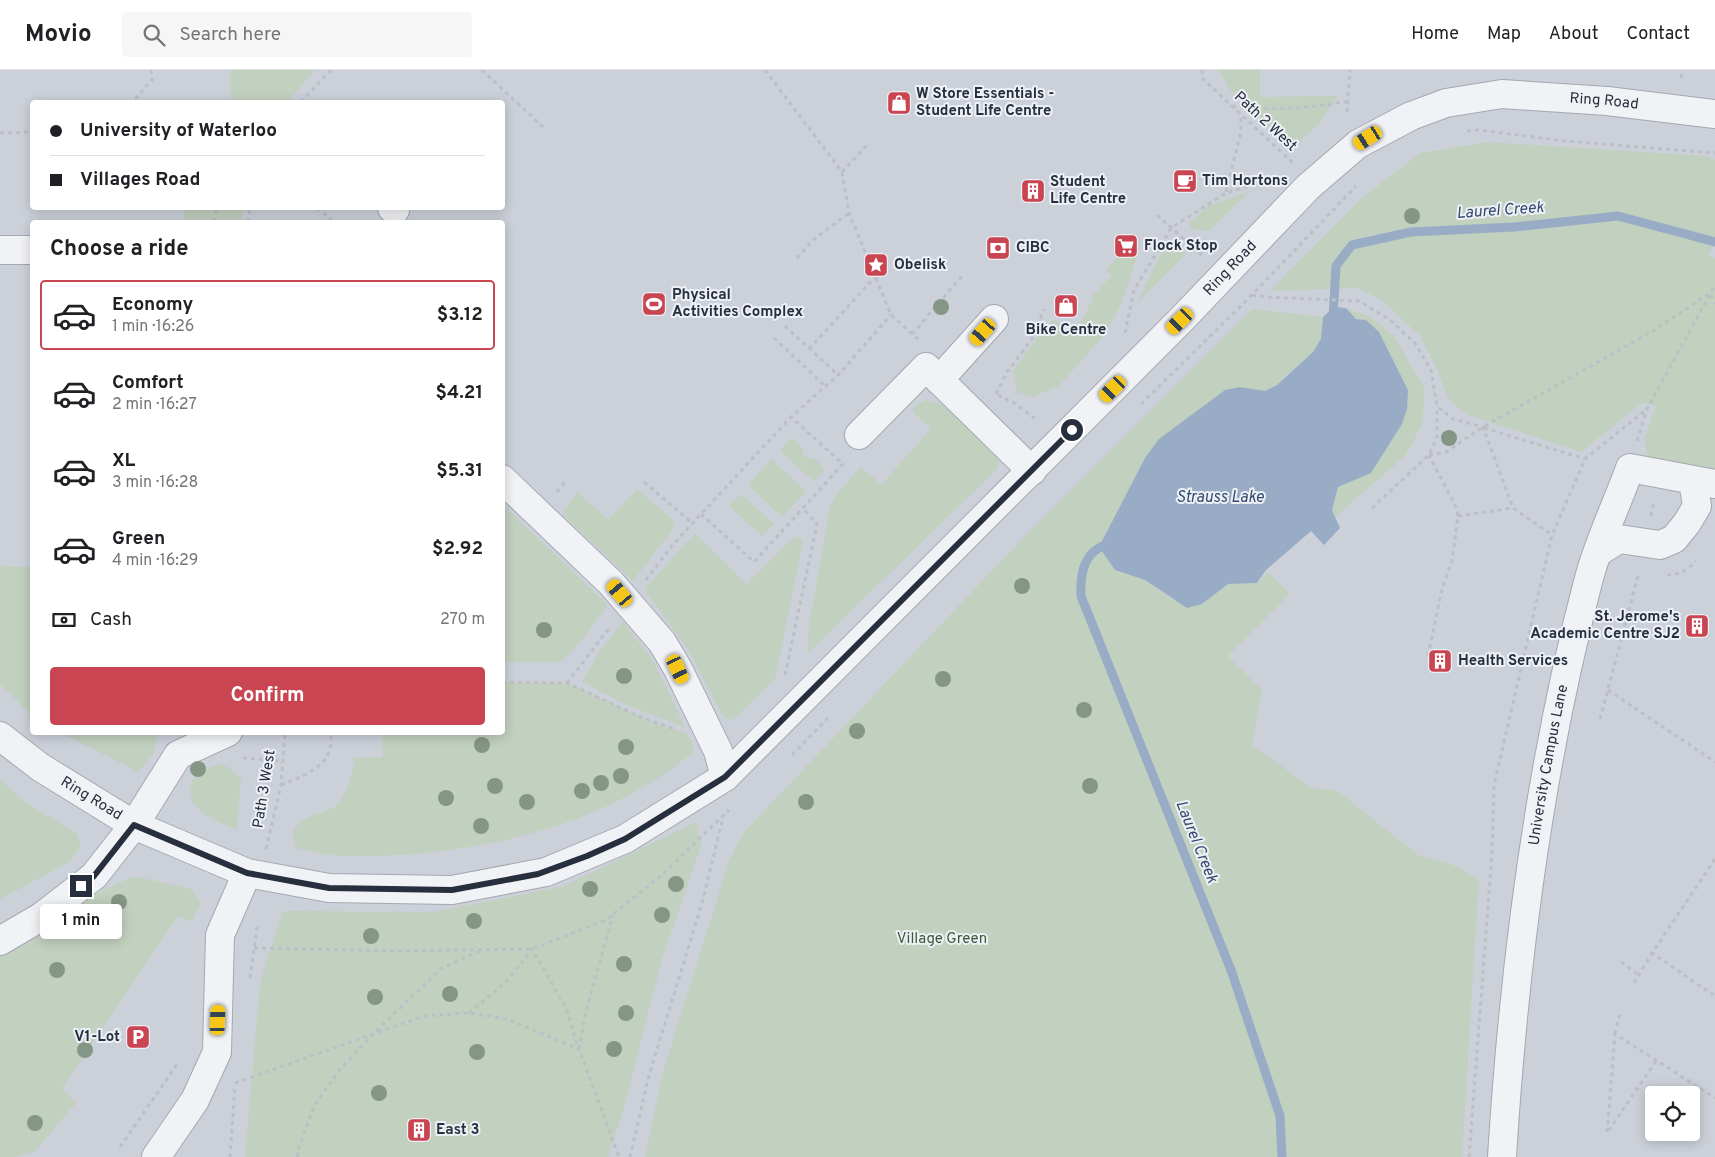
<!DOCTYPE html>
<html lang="en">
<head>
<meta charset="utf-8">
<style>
  :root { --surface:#fff; --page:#f6f6f6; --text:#202124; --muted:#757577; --line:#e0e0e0; --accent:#c94551 }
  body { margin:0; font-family:Overpass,sans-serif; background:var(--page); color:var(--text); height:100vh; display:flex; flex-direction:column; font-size:19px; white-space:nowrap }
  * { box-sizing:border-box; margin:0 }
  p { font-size:16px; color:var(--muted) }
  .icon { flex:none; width:28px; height:28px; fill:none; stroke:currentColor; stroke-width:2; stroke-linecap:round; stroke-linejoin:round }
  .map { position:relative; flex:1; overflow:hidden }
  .panel { position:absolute; left:30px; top:150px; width:475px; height:515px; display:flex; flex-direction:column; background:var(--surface); border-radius:5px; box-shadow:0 2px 12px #0003 }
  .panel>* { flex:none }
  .banner { position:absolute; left:30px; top:30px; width:475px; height:110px; border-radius:5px; box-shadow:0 2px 12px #0003; display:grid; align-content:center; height:110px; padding:0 20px; background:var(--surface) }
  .tools { position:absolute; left:1645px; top:1016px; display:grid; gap:10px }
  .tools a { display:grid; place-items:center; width:55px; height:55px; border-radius:5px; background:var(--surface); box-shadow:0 2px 12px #0003; font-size:25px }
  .end { position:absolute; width:22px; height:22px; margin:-11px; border:6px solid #272e3d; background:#fff; box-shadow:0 0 0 2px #fff }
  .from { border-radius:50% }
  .bubble { position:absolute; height:35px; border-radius:5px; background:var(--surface); box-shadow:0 2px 12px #0003; font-size:16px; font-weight:700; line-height:35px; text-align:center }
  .car { position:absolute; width:15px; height:30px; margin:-15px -8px; border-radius:6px; box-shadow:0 0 4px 1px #0007; background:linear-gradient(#f5c518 24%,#345 0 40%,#f5c518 0 76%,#345 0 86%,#f5c518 0) }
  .banner b { display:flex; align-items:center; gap:18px; height:48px; font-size:19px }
  .banner b+b { border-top:1px solid var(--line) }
  .banner i { width:12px; height:12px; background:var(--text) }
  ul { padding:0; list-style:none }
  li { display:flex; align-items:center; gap:15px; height:70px; margin:0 10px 8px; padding:0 10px; border:2px solid transparent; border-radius:5px }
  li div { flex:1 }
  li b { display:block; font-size:19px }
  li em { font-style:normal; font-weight:700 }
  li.active { border-color:var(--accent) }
  li>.icon { width:45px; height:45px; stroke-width:1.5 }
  h2 { padding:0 20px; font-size:22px; line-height:60px }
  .pay { display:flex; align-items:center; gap:12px; height:55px; padding:0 20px; font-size:19px }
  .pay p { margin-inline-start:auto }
  .action { display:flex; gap:10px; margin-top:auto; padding:10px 20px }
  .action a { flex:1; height:58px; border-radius:5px; background:var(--accent); color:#fff; font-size:20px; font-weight:700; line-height:58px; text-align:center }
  header { display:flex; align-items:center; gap:30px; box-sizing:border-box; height:70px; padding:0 25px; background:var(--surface); border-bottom:1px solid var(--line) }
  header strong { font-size:24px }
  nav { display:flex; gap:28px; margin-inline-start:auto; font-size:18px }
  .search { width:350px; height:45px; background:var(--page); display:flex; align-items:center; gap:12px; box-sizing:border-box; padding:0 18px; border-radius:5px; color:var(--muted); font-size:19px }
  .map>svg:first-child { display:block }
</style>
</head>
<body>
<header>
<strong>Movio</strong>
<div class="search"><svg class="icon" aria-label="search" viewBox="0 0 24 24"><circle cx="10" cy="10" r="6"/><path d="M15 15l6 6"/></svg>Search here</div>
<nav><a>Home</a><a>Map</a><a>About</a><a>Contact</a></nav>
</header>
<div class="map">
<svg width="1715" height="1087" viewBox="0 0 1715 1087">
  <rect width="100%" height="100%" fill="#dee1e7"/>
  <!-- built -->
  <path fill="#ccd0d9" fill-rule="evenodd" d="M0,0h1715v1087h-1715zM32,32h470v106h-470zM32,152h470v510h-470zM1654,1025h37v37h-37z"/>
  <!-- green -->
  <path fill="#c2d0bf" d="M230,0h85l-27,32h-57z
    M1218,0h42v27l77,-1 -18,28 -27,25 -61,-58z
    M1488,72l217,14 10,3v84l-7,12 7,3v212l-66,-8 -5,-22 12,-34 -13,-4 -62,50 -112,-37 -16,-11 -6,-8 -9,-25 -18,-35 -37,-35 -25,-13 -88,3 91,-92 59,-46z
    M1250,121l-41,40 -17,-2 -3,-6 19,-17z
    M184,138h60l-2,14h-58z
    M1142,171l-21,64 -17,30 -45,51 -26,11 -16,-5 -4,-21 29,-40 12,-12 19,17 20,-37 -2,-2 21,-22 -6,-5 25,-27 5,5z
    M1171,171l10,3 5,10 -49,49 28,-58z
    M1346,238l24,9 23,18 32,54 -3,36 -17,31 -70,61 -3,-7 6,-23 33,-14 -5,-153 -10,-1z
    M1252,239l71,8 -2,22 -8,13 -37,33 -11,6 -11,-1 -139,180 30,10 25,18 32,6 26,-20 29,-1 11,-11 22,22 -62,62 34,34 -10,55 60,43 26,3 80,64 35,10 26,14 -17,278h-817l19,-89 66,-210 14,-26 278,-293z
    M927,330c22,2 53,38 70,54l3,6 -2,8 -191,186 2,-29 21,-118 8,-15 23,-25 20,18 50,-56 -19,-18 4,-7z
    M792,367l11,12 1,8 11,2 10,10 -11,13 -34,-31z
    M771,389l35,32 -24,26 -34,-32z
    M637,419l36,31 1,8 -41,53 -68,-64 -2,-6 15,-19 30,28z
    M741,424l33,30 -12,12 -33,-30z
    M502,434l106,101 -28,38 -19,19h-58z
    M695,464l52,50 46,-46 5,-1 5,5 -28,137 -43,42 -10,-6 -34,-66 -44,-60z
    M0,496l32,1v149l-32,-32z
    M623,552l29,37 33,68 -54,-20 -49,-25 19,-33z
    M503,612l64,1 76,35 44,16 6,9 -1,11c-16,11 -31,23 -47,32 -89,53 -202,72 -304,70 -15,-1 -30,-5 -45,-8l-4,-15c12,-20 24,-16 42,-26 12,-7 18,-34 21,-47l-3,-2 31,-1 -1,-24 120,-1z
    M61,663h97l-5,21 -14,18z
    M220,694l11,5 10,9 -4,52c-22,-10 -53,-19 -46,-49l18,-13z
    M0,710l28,24 49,30 4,12 -10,15 -71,38z
    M696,752l5,24 -39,113 -40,156 -14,42h-363l15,-174 23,-72 151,1 130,-26z
    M134,806l57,13 10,14 -9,19 -14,-6 -116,172 14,15 -41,48 -20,6h-15v-200l100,-65z"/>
  <!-- water -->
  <path fill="#99acc6" d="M1334,237l12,1 10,11 10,1 13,12 29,58 -1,19 -5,15 -31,49 -33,14 -6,23 8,18 -16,17 -13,-14 -45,39 -9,13 -29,1 -26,20 -15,4 -42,-28 -30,-10 -16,-23 46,-89 14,-19 66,-49 15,-3 25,4 12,-6 36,-33 8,-13 2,-22z"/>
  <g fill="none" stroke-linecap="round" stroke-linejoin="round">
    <!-- stream -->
    <path stroke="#99acc6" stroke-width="9" d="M1333,248l3,-52 16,-21 59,-13 103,-5 104,-11 97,26
      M1108,474c-24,7 -28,29 -27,52l150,374 49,146 2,41"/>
    <defs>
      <g id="minor">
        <path d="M392,138l3,2"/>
        <path d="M0,180h32"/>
        <path d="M939,310l55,-61"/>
        <path d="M859,365l67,-68 106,104"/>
        <path d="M502,409l109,104 51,59 16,27 40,82 7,26"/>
        <path d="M1598,482l21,-13 41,6 14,-6 13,-16 10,-17 -4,-25"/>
        <path id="s1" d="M0,666l40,31 94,58 113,48 82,15 123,2 94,-18 79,-33 100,-62 455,-456 128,-134 50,-43 53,-28 35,-13 56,-9 105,7 108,13"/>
        <path d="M0,871l41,-24 53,-41 40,-51 44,-70 50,-23"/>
        <path d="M156,1087l39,-57 22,-48 3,-117 27,-62"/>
        <path id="s2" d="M1502,1087c12,-194 37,-390 87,-579 10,-37 28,-74 41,-110l85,16"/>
      </g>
    </defs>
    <!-- minor casing -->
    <use href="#minor" stroke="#a3a8b1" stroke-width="30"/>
    <!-- path -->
    <path stroke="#bcbfc5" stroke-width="3" stroke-dasharray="4 4" stroke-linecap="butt" d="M482,0l61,57
      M765,0l77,102 7,41 42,102 28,25
      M1202,0v8l91,85
      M1681,8l2,-8
      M135,29l17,-19 -1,-10
      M301,32l30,-32
      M1232,36c39,5 79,2 117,-5
      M1347,42l3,-42
      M1467,61l12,-1 86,11 150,12
      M0,63l32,-1
      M842,102l27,-29
      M1226,122l15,-61v-16
      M317,138l17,14
      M1157,145l46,41
      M214,152l2,-14
      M248,152l2,-14
      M797,188l16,-18 36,-27
      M1252,225l13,2 94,4 31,19 25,23 16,27 6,36 16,13 30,8 30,81 39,27
      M785,256l53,49
      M1125,263l9,-43 38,-63 54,-34 49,-15
      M912,264l51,-59
      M774,268l52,49
      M809,279l67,-73
      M996,324l11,-22 25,-33 12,-30
      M998,325l18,9 22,17
      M1141,334l111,-109 104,-109
      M1484,358l101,31
      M1637,371l10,-32 68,-124
      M1429,385l17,-3 37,-25 170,-96 57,-38 5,11
      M644,412l48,41
      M557,422l9,-11
      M1372,438l57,-53 8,-18v-31
      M701,444l53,48 89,-98 -52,-47
      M1458,446l55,-8
      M1651,446l3,-16
      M1667,505c12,0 21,-5 29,-14
      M646,510l25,-33 30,-33 90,-97 47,-42 53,-60
      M1428,586l14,-67 10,-28 6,-45 -2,-9 -27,-52
      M785,605l32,-151 -13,-14
      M502,612l65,1 76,35 32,11
      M567,613l43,-56
      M1608,620l107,72
      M1600,649l39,-147
      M792,685l36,-37
      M243,688l40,3
      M281,715c24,-10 53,-19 50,-50l-4,-3
      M266,779l15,-64 4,-53
      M1715,789l-63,94 63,43
      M254,878l145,3 133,-2 74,-29 57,-46 66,-64
      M1621,892l18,13
      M250,908l7,-51
      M1634,913l18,-30
      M469,943l39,-33 24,-31 35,61 11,39
      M1615,964l5,-21
      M579,979l7,-37 27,-97
      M1656,991l-49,72 8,-99 100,64
      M235,1013l189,-67 44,-3 39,6 72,30 40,108
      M120,1077l58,-84
      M230,1087l5,-71
      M298,1087l-1,-4 17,-47 28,-39 30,-32 70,-67 38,-17
      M630,1087l19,-82 53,-172 21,-85
      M1469,1087l23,-304 2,-68 58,-250 33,-76 62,-50"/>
    <!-- minor -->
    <use href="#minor" stroke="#f0f2f5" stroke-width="28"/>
  </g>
  <!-- trees -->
  <g fill="#849685">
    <circle cx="1412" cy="146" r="8"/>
    <circle cx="941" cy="237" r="8"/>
    <circle cx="1449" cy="368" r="8"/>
    <circle cx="1022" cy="516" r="8"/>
    <circle cx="544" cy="560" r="8"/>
    <circle cx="624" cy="606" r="8"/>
    <circle cx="943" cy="609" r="8"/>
    <circle cx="1084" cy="640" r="8"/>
    <circle cx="857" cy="661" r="8"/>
    <circle cx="482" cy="675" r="8"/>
    <circle cx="626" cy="677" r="8"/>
    <circle cx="198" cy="699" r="8"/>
    <circle cx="621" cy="706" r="8"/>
    <circle cx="601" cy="713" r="8"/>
    <circle cx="495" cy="716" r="8"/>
    <circle cx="1090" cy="716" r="8"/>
    <circle cx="582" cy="721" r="8"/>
    <circle cx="446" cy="728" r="8"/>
    <circle cx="527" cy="732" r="8"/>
    <circle cx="806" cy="732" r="8"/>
    <circle cx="481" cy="756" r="8"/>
    <circle cx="676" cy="814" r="8"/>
    <circle cx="590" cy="819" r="8"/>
    <circle cx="119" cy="832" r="8"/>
    <circle cx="662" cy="845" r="8"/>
    <circle cx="474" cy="851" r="8"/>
    <circle cx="371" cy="866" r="8"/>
    <circle cx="624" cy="894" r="8"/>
    <circle cx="57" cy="900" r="8"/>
    <circle cx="450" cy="924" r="8"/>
    <circle cx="375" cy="927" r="8"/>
    <circle cx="626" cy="943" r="8"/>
    <circle cx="614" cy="979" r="8"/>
    <circle cx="85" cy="980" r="8"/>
    <circle cx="477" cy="982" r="8"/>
    <circle cx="379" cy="1023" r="8"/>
    <circle cx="35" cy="1053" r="8"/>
  </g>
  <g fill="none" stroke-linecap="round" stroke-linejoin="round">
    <!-- route -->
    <path stroke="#272e3d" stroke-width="6" d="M81,816l13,-10 40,-51 113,48 82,15 123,2 86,-16 49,-18 38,-17 100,-62 347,-347"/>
  </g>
  <!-- icons -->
  <defs>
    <symbol id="shop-square" viewBox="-11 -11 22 22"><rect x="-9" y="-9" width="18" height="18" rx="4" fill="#c94551" stroke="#edf0f5"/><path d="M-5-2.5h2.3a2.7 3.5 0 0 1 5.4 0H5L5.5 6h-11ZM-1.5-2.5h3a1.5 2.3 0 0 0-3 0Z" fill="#fff"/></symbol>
    <symbol id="cafe-square" viewBox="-11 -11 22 22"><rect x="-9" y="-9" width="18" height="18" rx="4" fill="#c94551" stroke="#edf0f5"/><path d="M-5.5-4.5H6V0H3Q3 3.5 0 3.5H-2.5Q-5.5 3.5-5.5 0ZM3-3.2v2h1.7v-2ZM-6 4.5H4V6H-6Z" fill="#fff"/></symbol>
    <symbol id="building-square" viewBox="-11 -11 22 22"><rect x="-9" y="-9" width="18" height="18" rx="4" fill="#c94551" stroke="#edf0f5"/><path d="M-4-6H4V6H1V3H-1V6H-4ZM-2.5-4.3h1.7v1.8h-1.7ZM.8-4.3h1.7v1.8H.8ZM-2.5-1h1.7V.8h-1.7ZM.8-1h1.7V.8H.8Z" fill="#fff"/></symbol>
    <symbol id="supermarket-square" viewBox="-11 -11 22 22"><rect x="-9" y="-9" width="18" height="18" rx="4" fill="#c94551" stroke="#edf0f5"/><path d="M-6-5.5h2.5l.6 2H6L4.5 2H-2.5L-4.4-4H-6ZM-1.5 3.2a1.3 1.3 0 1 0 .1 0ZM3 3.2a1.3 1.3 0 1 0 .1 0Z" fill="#fff"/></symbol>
    <symbol id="bank-square" viewBox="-11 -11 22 22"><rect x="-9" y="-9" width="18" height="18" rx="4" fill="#c94551" stroke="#edf0f5"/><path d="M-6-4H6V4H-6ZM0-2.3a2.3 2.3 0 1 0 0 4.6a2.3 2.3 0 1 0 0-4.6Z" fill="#fff"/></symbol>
    <symbol id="sight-square" viewBox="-11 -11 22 22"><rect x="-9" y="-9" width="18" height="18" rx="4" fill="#c94551" stroke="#edf0f5"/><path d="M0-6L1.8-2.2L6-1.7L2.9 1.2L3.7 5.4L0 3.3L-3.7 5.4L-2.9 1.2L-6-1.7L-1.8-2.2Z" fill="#fff"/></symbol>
    <symbol id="stadium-square" viewBox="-11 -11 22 22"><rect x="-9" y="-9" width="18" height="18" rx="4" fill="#c94551" stroke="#edf0f5"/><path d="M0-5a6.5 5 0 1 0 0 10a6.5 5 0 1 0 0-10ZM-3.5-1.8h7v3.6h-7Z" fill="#fff"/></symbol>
    <symbol id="parking-square" viewBox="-11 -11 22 22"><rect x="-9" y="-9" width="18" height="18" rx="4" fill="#c94551" stroke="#edf0f5"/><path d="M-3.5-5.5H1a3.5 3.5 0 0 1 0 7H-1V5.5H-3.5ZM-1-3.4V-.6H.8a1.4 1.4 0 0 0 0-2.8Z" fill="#fff"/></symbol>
  </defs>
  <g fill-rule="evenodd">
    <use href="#shop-square" x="885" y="19" width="28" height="28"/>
    <use href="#cafe-square" x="1171" y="97" width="28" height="28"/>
    <use href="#building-square" x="1019" y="107" width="28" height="28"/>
    <use href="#supermarket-square" x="1112" y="162" width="28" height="28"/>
    <use href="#bank-square" x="984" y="164" width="28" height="28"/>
    <use href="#sight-square" x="862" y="181" width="28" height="28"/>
    <use href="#stadium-square" x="640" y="220" width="28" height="28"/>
    <use href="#shop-square" x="1052" y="222" width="28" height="28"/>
    <use href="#building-square" x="1683" y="542" width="28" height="28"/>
    <use href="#building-square" x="1426" y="577" width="28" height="28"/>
    <use href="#parking-square" x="124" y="953" width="28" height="28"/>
    <use href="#building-square" x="405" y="1046" width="28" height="28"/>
  </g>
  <g text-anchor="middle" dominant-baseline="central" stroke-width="4" stroke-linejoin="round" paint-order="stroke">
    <!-- poi labels -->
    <g font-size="15" font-weight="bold" fill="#272e3d" stroke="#edf0f5" text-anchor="start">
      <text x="916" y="24">W Store Essentials -<tspan x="916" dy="17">Student Life Centre</tspan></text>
      <text x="1202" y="111">Tim Hortons</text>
      <text x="1050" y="112">Student<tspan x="1050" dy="17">Life Centre</tspan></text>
      <text x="1144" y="176">Flock Stop</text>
      <text x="1016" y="178">CIBC</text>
      <text x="894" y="195">Obelisk</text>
      <text x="672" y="225">Physical<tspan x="672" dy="17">Activities Complex</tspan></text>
      <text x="1066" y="260" text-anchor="middle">Bike Centre</text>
      <text x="1680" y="547" text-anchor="end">St. Jerome's<tspan x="1680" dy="17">Academic Centre SJ2</tspan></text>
      <text x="1458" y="591">Health Services</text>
      <text x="120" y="967" text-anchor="end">V1-Lot</text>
      <text x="436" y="1060">East 3</text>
    </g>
    <!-- street labels -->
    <g font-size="15" fill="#272e3d" stroke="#edf0f5">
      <text stroke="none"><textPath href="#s1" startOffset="1941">Ring Road</textPath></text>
      <text transform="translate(1265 52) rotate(43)">Path 2 West</text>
      <text stroke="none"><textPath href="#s1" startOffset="1506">Ring Road</textPath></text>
      <text stroke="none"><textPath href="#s2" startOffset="395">University Campus Lane</textPath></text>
      <text transform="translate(265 719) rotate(-81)">Path 3 West</text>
      <text stroke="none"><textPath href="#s1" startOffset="111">Ring Road</textPath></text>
    </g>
    <!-- park labels -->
    <g font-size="15" fill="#3a5835" stroke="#edf0f5">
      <text x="942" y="869">Village Green</text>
    </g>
    <!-- water labels -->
    <g font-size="16" font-style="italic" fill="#334a6f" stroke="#edf0f5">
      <text transform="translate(1500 141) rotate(-4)">Laurel Creek</text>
      <text x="1220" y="428">Strauss Lake</text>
      <text transform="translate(1196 772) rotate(68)">Laurel Creek</text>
    </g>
  </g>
</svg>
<div class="tools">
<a><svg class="icon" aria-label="locate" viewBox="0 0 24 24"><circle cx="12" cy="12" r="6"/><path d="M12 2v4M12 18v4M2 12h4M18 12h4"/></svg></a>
</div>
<i class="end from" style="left:1072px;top:360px"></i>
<i class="end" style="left:81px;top:816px"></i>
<div class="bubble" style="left:40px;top:834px;width:82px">1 min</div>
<i class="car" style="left:1368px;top:68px;rotate:238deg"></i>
<i class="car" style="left:1180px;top:251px;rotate:225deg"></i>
<i class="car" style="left:983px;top:262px;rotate:221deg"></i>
<i class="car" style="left:1113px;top:319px;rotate:225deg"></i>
<i class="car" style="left:620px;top:523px;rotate:320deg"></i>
<i class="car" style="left:678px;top:599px;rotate:155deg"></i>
<i class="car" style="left:218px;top:950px;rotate:2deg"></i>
<div class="banner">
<b><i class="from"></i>University of Waterloo</b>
<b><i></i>Villages Road</b>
</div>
<section class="panel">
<h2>Choose a ride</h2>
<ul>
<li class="active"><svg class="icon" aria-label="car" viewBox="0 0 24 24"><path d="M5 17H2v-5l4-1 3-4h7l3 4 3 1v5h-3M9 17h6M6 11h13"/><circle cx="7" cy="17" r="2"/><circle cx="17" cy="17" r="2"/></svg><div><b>Economy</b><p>1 min · 16:26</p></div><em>$3.12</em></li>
<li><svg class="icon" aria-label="car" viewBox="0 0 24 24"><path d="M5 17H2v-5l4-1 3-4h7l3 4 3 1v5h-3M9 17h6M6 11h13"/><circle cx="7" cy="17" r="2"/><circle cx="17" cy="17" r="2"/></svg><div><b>Comfort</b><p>2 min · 16:27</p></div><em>$4.21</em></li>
<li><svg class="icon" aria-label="car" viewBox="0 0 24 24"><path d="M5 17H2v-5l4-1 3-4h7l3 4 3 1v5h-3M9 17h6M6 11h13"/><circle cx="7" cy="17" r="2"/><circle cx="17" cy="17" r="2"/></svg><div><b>XL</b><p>3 min · 16:28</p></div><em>$5.31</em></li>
<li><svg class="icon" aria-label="car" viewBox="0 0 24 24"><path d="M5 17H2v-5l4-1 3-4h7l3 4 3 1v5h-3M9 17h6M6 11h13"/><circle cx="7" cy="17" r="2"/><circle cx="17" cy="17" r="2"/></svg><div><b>Green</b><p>4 min · 16:29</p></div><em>$2.92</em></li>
</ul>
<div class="pay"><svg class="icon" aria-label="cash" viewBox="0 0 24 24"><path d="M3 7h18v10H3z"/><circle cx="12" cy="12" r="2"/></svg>Cash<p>270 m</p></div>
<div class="action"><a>Confirm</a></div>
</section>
</div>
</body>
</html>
